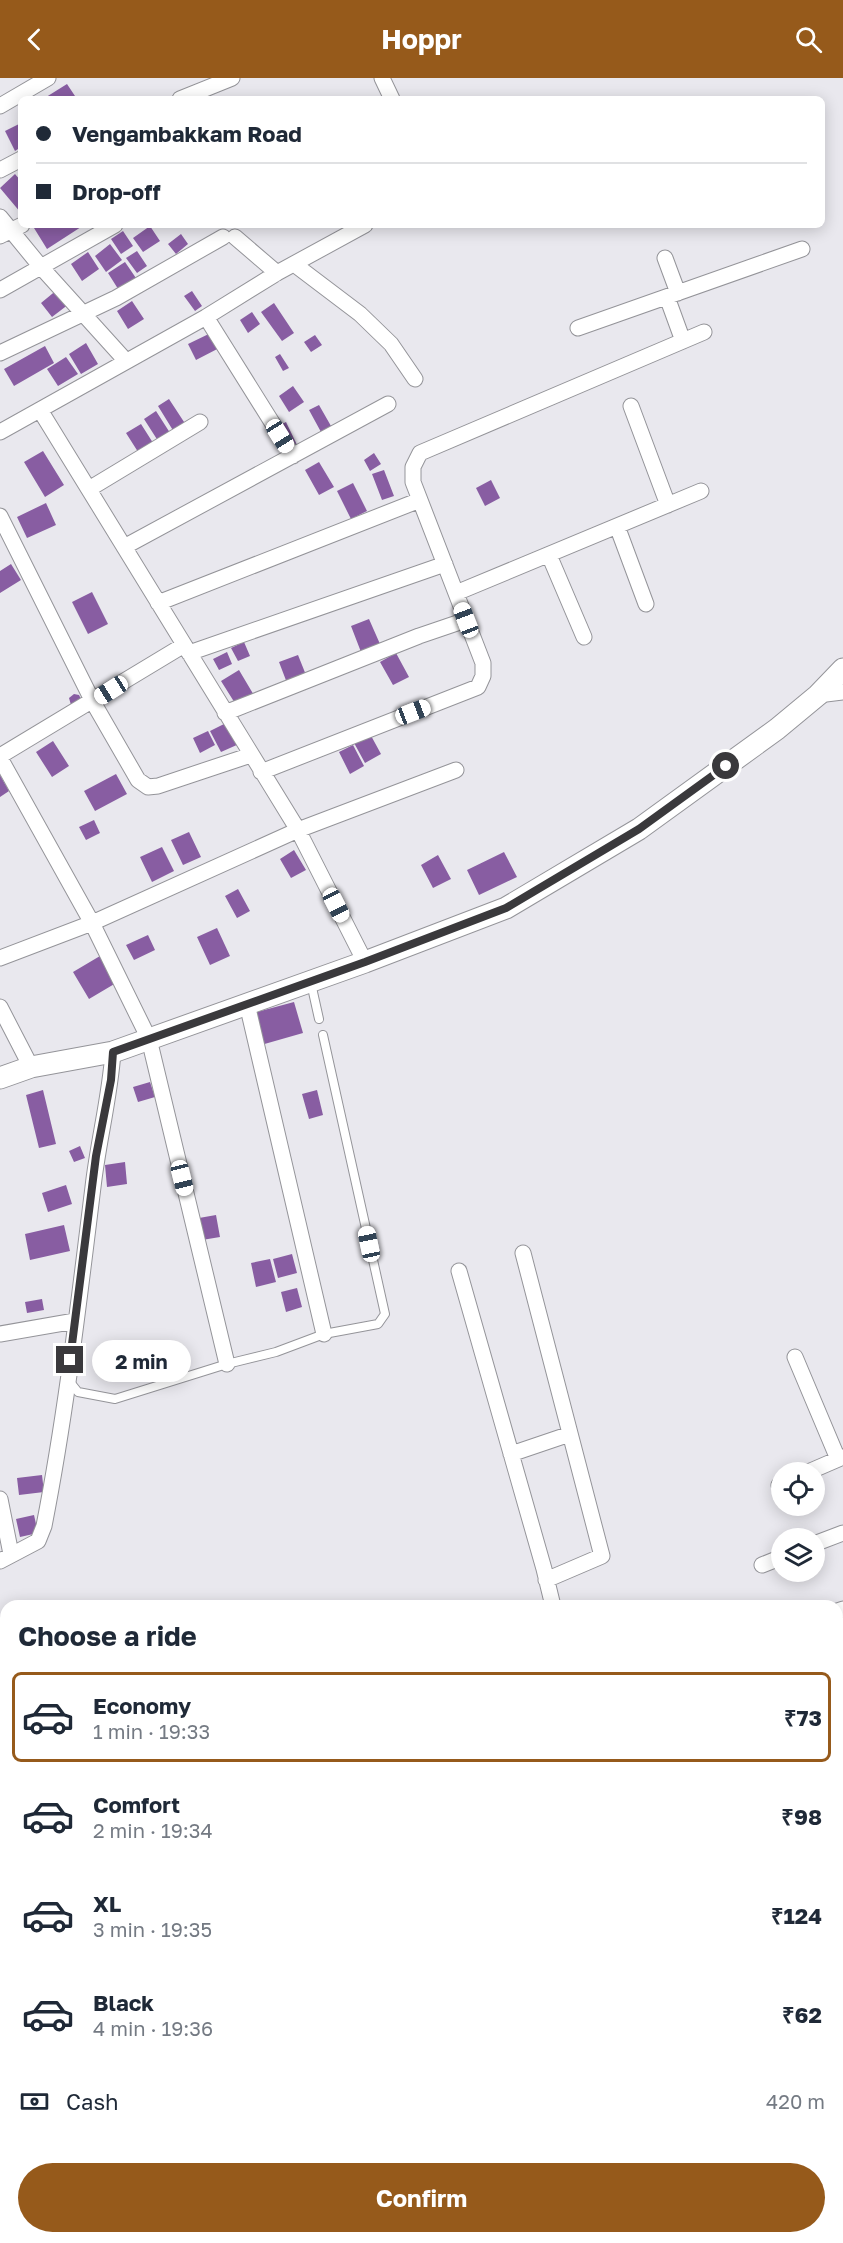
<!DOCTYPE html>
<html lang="en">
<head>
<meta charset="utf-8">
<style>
  :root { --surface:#fff; --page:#f2f2f3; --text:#1f2937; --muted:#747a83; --line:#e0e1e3; --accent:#965a1b }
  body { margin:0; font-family:"Golos Text",sans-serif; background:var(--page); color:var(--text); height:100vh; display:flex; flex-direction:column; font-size:22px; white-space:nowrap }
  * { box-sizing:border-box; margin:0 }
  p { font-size:20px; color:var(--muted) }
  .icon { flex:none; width:33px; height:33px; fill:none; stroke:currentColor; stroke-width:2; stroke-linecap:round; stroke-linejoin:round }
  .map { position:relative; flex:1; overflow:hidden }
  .panel { position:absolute; left:0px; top:1522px; width:843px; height:644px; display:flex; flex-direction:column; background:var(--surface); border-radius:18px 18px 0 0; box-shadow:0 3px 15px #0003 }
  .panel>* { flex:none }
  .hud { position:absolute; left:18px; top:18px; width:807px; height:132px; border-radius:9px; box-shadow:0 3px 15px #0003; display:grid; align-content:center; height:132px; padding:0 18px; background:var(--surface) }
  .fabs { position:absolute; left:771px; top:1384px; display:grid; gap:12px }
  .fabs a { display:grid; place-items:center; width:54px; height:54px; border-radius:50%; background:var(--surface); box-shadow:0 3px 15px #0003; font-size:30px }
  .end { position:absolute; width:27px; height:27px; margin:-14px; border:8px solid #3a393c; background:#fff; box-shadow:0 0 0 3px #fff }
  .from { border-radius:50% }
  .bubble { position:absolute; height:42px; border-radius:21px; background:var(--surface); box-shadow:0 3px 15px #0003; font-size:20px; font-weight:700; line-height:42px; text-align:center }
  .car { position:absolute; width:18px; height:36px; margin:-18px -9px; border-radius:8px; box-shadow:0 0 4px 2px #0007; background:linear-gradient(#fff 24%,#345 0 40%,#fff 0 76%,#345 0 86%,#fff 0) }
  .hud b { display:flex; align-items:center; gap:21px; height:57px; font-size:22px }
  .hud b+b { border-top:2px solid var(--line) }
  .hud i { width:15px; height:15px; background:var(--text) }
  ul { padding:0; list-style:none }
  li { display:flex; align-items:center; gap:18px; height:90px; margin:0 12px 9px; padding:0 6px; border:3px solid transparent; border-radius:9px }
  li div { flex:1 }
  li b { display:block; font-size:22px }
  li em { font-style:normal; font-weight:700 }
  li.selected { border-color:var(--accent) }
  li>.icon { width:54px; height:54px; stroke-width:1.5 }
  h2 { padding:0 18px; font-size:27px; line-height:72px }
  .pay { display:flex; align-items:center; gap:15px; height:66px; padding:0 18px; font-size:22px }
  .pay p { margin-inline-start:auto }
  .action { display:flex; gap:12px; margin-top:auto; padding:12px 18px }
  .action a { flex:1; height:69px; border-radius:36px; background:var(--accent); color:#fff; font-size:24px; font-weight:700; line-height:69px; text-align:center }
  header { display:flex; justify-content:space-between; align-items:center; height:78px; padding:0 18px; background:var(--accent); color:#fff; font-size:27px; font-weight:700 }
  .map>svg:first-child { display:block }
</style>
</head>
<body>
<header><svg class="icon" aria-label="back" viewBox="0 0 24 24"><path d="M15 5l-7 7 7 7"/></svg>Hoppr<svg class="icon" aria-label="search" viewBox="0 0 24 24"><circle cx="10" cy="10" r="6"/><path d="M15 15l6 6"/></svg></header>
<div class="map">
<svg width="843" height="2165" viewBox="0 0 843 2165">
  <rect width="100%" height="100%" fill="#e9e8ee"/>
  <!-- building -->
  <path fill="#885da2" d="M67,6l10,15h-34z
    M21,45v24l-6,4 -10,-20z
    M15,96l6,7v32l-21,-25z
    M39,147h41l1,2 -34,22 -13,-21z
    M150,148l10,15 -17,11 -10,-14z
    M123,153l10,15 -12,8 -10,-15z
    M181,156l7,10 -12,10 -8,-10z
    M110,166l12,16 -16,12 -11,-16z
    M137,173l10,15 -10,7 -11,-15z
    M88,174l11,17 -17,12 -11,-17z
    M125,184l13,19 -18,11 -12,-19z
    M58,211l11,15 -17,13 -11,-14z
    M192,213l10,15 -7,5 -11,-15z
    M132,223l12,18 -16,10 -11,-18z
    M274,225l20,30 -12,8 -21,-29z
    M252,234l8,12 -12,9 -8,-13z
    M217,252l8,15 -29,15 -8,-16z
    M315,257l7,10 -11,7 -7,-10z
    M86,265l12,21 -17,10 -12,-20z
    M45,268l9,17 -40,23 -10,-17z
    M280,276l9,14 -6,3 -8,-14z
    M66,279l12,17 -20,12 -11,-17z
    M293,308l11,16 -15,10 -10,-16z
    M169,321l17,26 -12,7 -16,-26z
    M319,327l12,21 -10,6 -12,-22z
    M156,333l16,25 -12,8 -16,-25z
    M286,344l12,25 -12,6 -12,-25z
    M141,346l14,22 -15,9 -14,-22z
    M43,373l21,34 -19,12 -21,-35z
    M374,375l7,11 -11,7 -6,-11z
    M319,384l15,25 -15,8 -14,-25z
    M384,392l10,26 -12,4 -10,-26z
    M491,402l9,18 -15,8 -9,-18z
    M353,405l14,28 -16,8 -14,-28z
    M46,425l10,22 -29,13 -10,-21z
    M11,486l10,16 -21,13v-22z
    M92,514l16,32 -20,10 -16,-32z
    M369,541l11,25 -19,8 -10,-26z
    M244,564l6,14 -12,5 -7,-13z
    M227,574l5,12 -13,6 -6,-11z
    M396,575l13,24 -16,8 -13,-23z
    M298,577l8,20 -19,8 -8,-21z
    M239,592l16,27 -17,11 -17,-27z
    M74,616l5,1 2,4 -10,6 -2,-7z
    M228,644l11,22 -18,8 -11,-21z
    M208,653l7,14 -15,8 -7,-15z
    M369,654l12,22 -16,9 -12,-22z
    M53,663l16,25 -17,11 -16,-25z
    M353,667l11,21 -14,8 -11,-22z
    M116,696l11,20 -32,17 -11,-20z
    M0,697l9,16 -9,6z
    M94,742l6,13 -14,7 -7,-13z
    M189,754l12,25 -18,8 -12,-25z
    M162,769l12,24 -22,11 -12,-25z
    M294,772l12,20 -15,8 -11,-19z
    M504,774l13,25 -38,18 -12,-25z
    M438,777l13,24 -18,9 -12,-23z
    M238,811l12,22 -13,7 -12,-22z
    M217,850l13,28 -20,9 -13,-28z
    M148,857l7,15 -21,10 -8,-15z
    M100,878l16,27 -27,16 -16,-27z
    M294,924l9,31 -42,12 -8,-32z
    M150,1004l5,15 -17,5 -5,-15z
    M43,1012l13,54 -17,4 -13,-53z
    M317,1012l6,25 -14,4 -7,-25z
    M80,1068l5,12 -11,4 -5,-11z
    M125,1084l2,22 -20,3 -2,-22z
    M66,1107l6,19 -24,8 -6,-19z
    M216,1137l4,22 -18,3 -3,-22z
    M64,1147l6,26 -40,9 -5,-26z
    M292,1176l5,19 -19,5 -5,-19z
    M270,1181l6,23 -20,5 -5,-24z
    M297,1210l5,19 -16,5 -5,-20z
    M42,1221l2,11 -17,3 -2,-11z
    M42,1397l2,17 -25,3 -2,-17z
    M34,1437l4,18 -18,4 -4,-18z
    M166,2160h32l2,5h-45z"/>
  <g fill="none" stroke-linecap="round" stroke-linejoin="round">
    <defs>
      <path id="service" d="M311,905l8,36
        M70,1304l8,10 37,7 112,-35 49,-12 48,-18 54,-10 7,-10 -62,-279
        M690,2165l11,-5"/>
      <path id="minor" d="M382,0l10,21
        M180,21l52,-21
        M0,28l48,-28
        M0,92l21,-11
        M0,139l41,50 85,94
        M0,158l22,-11
        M235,159l42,36
        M665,180l13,35
        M294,186l66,50 31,30 24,35
        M0,212l115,-65
        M667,219l16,44
        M206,239l87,139
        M578,250l224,-79
        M0,275l116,-55 107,-61
        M631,328l37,99
        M40,332l258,420 67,132
        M0,354l206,-115 71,-44 88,-48
        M89,411l111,-67
        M0,438l93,186 45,78 10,7 10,-1 93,-31
        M617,448l29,78
        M124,469l264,-143
        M549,477l35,82
        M456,515l245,-102
        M158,525l262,-103
        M189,575l256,-89
        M818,617l25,-3
        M225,635l194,-77 47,-16
        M0,678l184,-111
        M0,680l92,165 57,116 78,325
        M261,694l217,-85 5,-11v-13l-70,-181v-15l7,-14 284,-121
        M0,880l92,-35 206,-93 158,-60
        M247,926l77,330
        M0,929l31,60
        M523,1175l79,303 -56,24
        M459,1193l85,298 9,37
        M0,1256l75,-13
        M795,1279l43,102
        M511,1376l59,-20
        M806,1395l37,-16
        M779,1407l3,-1
        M0,1421l11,55
        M814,1466l29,-11
        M0,1483l38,-20 6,-15c22,-112 35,-226 49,-339 5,-45 17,-90 20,-135
        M762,1487l20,-8
        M837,1533l6,-2
        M837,1629l6,-3
        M0,1639l6,-2
        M0,1741l6,-3
        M837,1761l6,-2
        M837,1787l6,18
        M837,1819l6,-2
        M0,1829l3,-2
        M0,1989l6,-2
        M0,2157l6,-2
        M94,2160l1,5
        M212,2160l1,5
        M519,2160l2,5
        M418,2165l14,-5"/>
      <path id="secondary" d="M0,1000l31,-11 82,-15 252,-90 141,-54 133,-79 138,-100 41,-34 25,-26"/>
    </defs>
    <!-- service casing -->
    <use href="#service" stroke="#949499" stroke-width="10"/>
    <!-- minor casing -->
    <use href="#minor" stroke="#949499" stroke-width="17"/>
    <!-- secondary casing -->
    <use href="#secondary" stroke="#949499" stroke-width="23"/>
    <!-- service -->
    <use href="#service" stroke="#fff" stroke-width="8"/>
    <!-- minor -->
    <use href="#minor" stroke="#fff" stroke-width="15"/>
    <!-- secondary -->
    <use href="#secondary" stroke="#fff" stroke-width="21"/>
  </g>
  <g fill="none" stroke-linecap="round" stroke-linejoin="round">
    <!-- route -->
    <path stroke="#3a393c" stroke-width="8" d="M70,1282l26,-204 15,-76 2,-28 252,-90 141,-54 133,-79 87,-63"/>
  </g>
</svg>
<div class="fabs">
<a><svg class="icon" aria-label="locate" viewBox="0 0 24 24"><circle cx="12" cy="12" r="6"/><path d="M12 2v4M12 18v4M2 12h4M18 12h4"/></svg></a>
<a><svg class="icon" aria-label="layers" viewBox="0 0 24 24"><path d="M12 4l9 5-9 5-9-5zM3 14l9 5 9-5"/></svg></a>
</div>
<i class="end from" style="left:726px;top:688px"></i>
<i class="end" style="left:70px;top:1282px"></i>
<div class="bubble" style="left:92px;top:1262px;width:99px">2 min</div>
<i class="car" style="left:280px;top:358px;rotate:148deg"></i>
<i class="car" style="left:466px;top:542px;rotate:339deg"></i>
<i class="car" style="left:111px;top:612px;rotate:238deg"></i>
<i class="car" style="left:413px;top:634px;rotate:69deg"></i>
<i class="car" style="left:336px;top:827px;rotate:153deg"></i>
<i class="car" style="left:182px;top:1100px;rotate:166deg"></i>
<i class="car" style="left:369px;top:1166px;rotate:348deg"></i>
<div class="hud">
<b><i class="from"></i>Vengambakkam Road</b>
<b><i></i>Drop-off</b>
</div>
<section class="panel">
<h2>Choose a ride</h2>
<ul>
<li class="selected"><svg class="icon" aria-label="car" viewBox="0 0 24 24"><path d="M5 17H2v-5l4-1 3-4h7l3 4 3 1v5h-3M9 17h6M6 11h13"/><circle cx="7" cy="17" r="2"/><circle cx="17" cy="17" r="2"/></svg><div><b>Economy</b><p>1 min · 19:33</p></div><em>₹73</em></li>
<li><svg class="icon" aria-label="car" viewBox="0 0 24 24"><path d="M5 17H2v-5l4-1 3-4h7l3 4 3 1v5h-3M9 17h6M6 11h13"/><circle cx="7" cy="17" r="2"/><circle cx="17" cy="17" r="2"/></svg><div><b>Comfort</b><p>2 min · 19:34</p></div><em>₹98</em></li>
<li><svg class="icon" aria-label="car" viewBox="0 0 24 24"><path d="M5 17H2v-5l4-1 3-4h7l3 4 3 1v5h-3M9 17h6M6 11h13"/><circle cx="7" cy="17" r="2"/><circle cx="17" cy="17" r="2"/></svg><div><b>XL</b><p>3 min · 19:35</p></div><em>₹124</em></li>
<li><svg class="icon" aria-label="car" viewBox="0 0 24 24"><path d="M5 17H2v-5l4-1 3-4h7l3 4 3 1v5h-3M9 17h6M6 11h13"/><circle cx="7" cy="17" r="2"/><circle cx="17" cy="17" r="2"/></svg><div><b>Black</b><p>4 min · 19:36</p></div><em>₹62</em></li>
</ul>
<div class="pay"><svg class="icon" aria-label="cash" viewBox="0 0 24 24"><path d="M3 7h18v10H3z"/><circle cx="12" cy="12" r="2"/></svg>Cash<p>420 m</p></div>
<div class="action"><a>Confirm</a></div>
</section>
</div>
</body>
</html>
